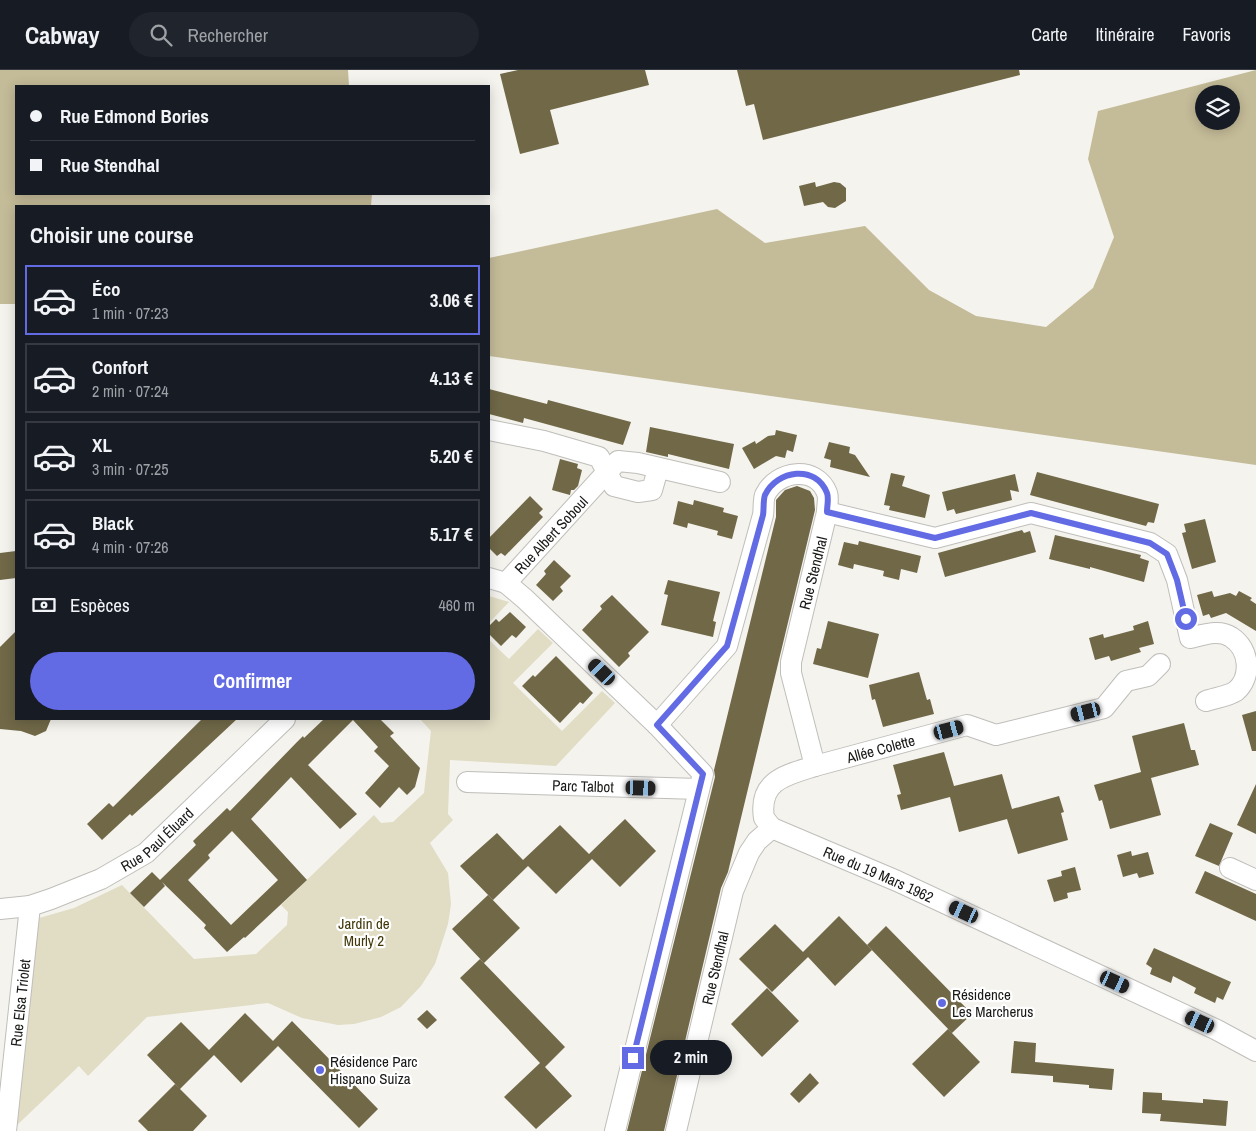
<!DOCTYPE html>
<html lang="fr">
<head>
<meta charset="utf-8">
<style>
  :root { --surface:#171b24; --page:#20242c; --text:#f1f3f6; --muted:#9ea1a6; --line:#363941; --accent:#626be3 }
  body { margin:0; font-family:"Archivo Narrow",sans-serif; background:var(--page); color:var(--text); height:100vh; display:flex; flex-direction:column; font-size:19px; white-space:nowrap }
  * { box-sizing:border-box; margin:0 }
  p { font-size:16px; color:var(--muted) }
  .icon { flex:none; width:28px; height:28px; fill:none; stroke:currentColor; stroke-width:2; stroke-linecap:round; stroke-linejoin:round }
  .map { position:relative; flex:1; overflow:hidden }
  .drawer { position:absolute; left:15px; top:135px; width:475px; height:515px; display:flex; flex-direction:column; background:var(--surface); border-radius:0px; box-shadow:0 2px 12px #0003 }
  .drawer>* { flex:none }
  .top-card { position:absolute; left:15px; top:15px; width:475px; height:110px; border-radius:0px; box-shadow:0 2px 12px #0003; display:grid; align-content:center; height:110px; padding:0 15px; background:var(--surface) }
  .controls { position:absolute; left:1195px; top:15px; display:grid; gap:10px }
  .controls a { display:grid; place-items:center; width:45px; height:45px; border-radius:50%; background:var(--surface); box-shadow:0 2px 12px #0003; font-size:25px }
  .end { position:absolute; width:22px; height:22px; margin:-11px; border:6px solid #626be3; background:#fff; box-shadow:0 0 0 2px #fff }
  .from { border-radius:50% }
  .bubble { position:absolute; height:35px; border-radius:18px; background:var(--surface); box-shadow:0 2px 12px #0003; font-size:16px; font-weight:700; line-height:35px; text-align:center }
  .car { position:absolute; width:15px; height:30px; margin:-15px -8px; border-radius:6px; box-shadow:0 0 4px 1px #0007; background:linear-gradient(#222 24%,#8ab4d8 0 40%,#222 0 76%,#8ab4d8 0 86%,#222 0) }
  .top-card b { display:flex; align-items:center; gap:18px; height:48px; font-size:19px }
  .top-card b+b { border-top:1px solid var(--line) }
  .top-card i { width:12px; height:12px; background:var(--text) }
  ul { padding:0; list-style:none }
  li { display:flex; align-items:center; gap:15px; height:70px; margin:0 10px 8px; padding:0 5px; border:2px solid var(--line); border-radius:0px }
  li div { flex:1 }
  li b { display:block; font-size:19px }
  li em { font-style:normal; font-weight:700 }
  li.selected { border-color:var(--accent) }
  li>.icon { width:45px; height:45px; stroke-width:1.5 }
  h2 { padding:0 15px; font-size:22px; line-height:60px }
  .pay { display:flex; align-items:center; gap:12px; height:55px; padding:0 15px; font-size:19px }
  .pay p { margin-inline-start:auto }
  .button { display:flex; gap:10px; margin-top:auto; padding:10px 15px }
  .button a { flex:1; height:58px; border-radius:30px; background:var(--accent); color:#fff; font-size:20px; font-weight:700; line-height:58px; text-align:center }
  header { display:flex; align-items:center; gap:30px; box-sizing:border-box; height:70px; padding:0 25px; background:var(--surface); border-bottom:1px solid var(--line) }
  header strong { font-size:24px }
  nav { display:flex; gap:28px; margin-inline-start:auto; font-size:18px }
  .search { width:350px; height:45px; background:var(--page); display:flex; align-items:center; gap:12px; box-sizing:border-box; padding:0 18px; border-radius:28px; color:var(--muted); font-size:19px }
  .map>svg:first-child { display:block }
</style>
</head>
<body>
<header>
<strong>Cabway</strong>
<div class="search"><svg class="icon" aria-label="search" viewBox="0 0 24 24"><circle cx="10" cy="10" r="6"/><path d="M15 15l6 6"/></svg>Rechercher</div>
<nav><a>Carte</a><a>Itinéraire</a><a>Favoris</a></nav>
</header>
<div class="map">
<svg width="1256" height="1061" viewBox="0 0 1256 1061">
  <rect width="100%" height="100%" fill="#f4f3ee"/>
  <!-- green -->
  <path fill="#e1dcc4" d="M489,526l20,6 -20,21z
    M538,559l15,14 -40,40 49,48 40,-40 13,12 -59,63 -106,-6 -2,54 5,6 -23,23 18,30 3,31 -3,20 -13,40 -14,22 -20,21 -20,10 -27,7 -16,1 -36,-7 -34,-15 -121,14 -59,59 -9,-10 -65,62 25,-210 35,-10 48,-23 72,74 62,-5 31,-29 1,-13 -7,-7 93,-90 7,8 12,-1 31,-29 7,-62 -11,-12h69v-79l20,19z"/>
  <!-- forest -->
  <path fill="#c4bb98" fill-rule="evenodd" d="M0,0h348l1,16h-333v108h356l-1,12h-355v98h-16z
    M1256,0v395l-767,-109v-98l228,-49 48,34 100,-17 64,64 47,26 70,11 47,-39 21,-51 -26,-78 10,-48zM1204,24h27v27h-27z"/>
  <!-- building -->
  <path fill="#706847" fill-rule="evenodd" d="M518,0h127l4,15 -99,25 9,34 -39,10 -20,-80z
    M737,0h282l1,5 -257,65 -9,-36 -8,2z
    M815,112l1,5 18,-5 6,1 6,5v13l-11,7 -7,-1 -5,-5 -19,4 -5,-20z
    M489,319l58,15 1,-4 83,22 -8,23 -99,-27 -1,5 -34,-9z
    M650,357l84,17 -5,25 -61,-15v3l-22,-5z
    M776,360l21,5 -4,17 -6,-2 -2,8 -9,-2 -22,13 -12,-21 13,-7 1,3 12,-8 7,-1z
    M829,372l21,5 -1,6 6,2 15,22 -40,-10 1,-7 -7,-2z
    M560,389l18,5 -1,4 5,2 -4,16 -4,4h-3l-1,5 -18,-5z
    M1037,402l122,32 -5,19 -6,-1 -2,4 -116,-31z
    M891,403l14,3 -3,10 28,9 -5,23 -36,-8 1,-4 -6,-1z
    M1015,404l4,18 -9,-2 2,10 -56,14 -2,-5 -7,2 -5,-19z
    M797,416l13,5 4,7 1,12 -87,362 -7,16 -57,243h-37l88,-354 -1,-7 62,-253v-17l9,-10z
    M530,426l13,13 -4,4 4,4 -38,39 -4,-3 -4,3 -8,-8v-10z
    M694,430l30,8 -1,4 15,4 -6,23 -15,-4 1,-4 -30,-8 -1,5 -14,-4 5,-23 15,4z
    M1205,449l11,43 -24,7 -10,-36 4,-1 -2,-8z
    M1022,460l2,3 6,-2 6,21 -91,25 -7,-24z
    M1055,465l86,20 -1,3 9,3 -5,21 -54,-15v2l-41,-10z
    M859,471l62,15 -4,17 -16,-4 -2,11 -16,-4 1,-5 -30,-7 -1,5 -15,-4 6,-23 14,3z
    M16,481v27l-16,2v-27z
    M554,490l17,16 -11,11 3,4 -10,10 -17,-16 10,-11 -2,-3z
    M668,510l52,12 -7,29 3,1 -3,15 -52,-12 7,-30 -4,-1z
    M1212,521l2,6 16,-4 6,3 3,-5 13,7 -2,2 6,4v27l-30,-18 -15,5 -2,-4 -6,2 -6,-21z
    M612,525l37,37 -21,21 2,3 -11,11 -37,-37 20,-21 -2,-3z
    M510,542l16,15 -10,11 -4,-3 -11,11 -12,-12v-8l7,-7 3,3z
    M828,551l51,13 -11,44 -55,-14 4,-16 4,1z
    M1148,551l6,23 -15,4 2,4 -30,9 -2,-5 -14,4 -6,-22 14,-4 1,4 30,-8 -1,-4z
    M16,561v88h35l-5,12 -11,5 -14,-5 -21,-2v-82z
    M556,586l37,37 -10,11 -3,-2 -20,21 -38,-37 11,-11 2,2z
    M919,602l8,28 3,-1 4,15 -51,13 -8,-28 -3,1 -3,-15z
    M1256,641v40h-4l-10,-36z
    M202,649h35l-76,71 -29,26 -2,-2 -28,26 -15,-16 22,-21 4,4z
    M324,649h56l14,14 -4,3 30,32 -5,19 -8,8 -8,-8 -19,21 -15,-15 24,-27 -15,-15 4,-4 -25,-27 -45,45 49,49 -17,15 -49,-52 -40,42 56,61 -62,58 -1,-1 -17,15 -23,-24 2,-3 -44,-43 3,4 -21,21 -14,-14 22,-21 8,8 36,-35 -3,-4 34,-33 3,3 67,-69 6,-6 1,2zM232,761l46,49 -47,45 -43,-45 22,-22 -2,-3z
    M1184,653l7,27h4l4,15 -48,13 10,37 -51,14 -8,-29 -3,1 -5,-16 47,-13 -9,-36z
    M944,682l10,34 48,-12 10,35 47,-13 5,16 -3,1 7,27 -50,14 -11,-35 -48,13 -9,-35 -49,13 -4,-15 4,-1 -8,-29z
    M1256,714v50l-19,-9z
    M625,749l31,32 -36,36 -28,-28 -36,35 -28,-28 -35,34 -33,-34 37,-33 26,27 37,-35 29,29z
    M1210,753l23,10 -14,33 -24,-10z
    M1131,781l1,5 16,-4 6,22 -15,4 -2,-5 -14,4 -6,-22z
    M1075,797l6,23 -14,3 1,5 -14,4 -7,-22 15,-4 -1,-5z
    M1205,801l51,23v27l-61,-28z
    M488,825l32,33 -36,35 -32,-34z
    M839,846l33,34 -37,36 -27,-29 -36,35 -33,-33 36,-35 28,28z
    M886,856l86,88 -20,19 -85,-88z
    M1154,878l77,34 -8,18 -6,-3 -2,6 -21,-10 2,-5 -23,-12 -2,7 -21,-9 2,-6 -6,-4z
    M480,889l85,88 -20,20 27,29 -36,33 -32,-32 36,-34 -80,-85z
    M767,918l32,33 -37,36 -31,-33z
    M427,940l10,10 -10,9 -10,-10z
    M245,943l28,28 19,-20 86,88 -19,19 -81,-82 -37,37 -27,-28 -34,34 -33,-34 34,-33 28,28z
    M948,959l32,33 -36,35 -32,-33z
    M1014,971l22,2 -1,19 79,7 -2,21 -23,-2v-3l-36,-3v-6l-42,-3z
    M810,1003l9,10 -20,20 -9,-9z
    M175,1014l32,32 -14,15h-45l-10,-10z
    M1143,1022l19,1v7l41,3v-4l25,2 -2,25 -66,-5 1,-7 -19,-1z"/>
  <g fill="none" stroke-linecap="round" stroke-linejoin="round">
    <defs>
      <g id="minor">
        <path d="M489,360l55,11 55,16 8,15 -101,111"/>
        <path d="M658,399l-6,21 -14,2 -24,-6 -7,-14 11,-11 20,2 82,19"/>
        <path d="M827,442l108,26 96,-25 119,30 17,11 10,26 13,58c13,-3 29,-9 41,-1 19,12 21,40 5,54 -7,5 -21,7 -30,10"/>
        <path d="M489,508l17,5 19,16 132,126 46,49 -88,357"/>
        <path d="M657,655l70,-79 36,-131c1,-5 0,-15 2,-20 12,-25 51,-30 62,-2 2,5 0,13 0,19l-36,150v11l24,93c-28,9 -57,14 -51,52l8,10 -15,13 -8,12 -16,38 -57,240"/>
        <path id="s1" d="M815,696l152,-41 29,10 108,-27 22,-27 22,-5 12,-12"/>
        <path id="s2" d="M467,712l232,7"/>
        <path id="s3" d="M772,758l125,53 320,149 39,21"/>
        <path d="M1230,798l26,12"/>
        <path id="s4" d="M0,839l30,-3 21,-7 50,-20 45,-26 139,-134"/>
        <path id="s5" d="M6,1061l24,-225"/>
      </g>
    </defs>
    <!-- minor casing -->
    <use href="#minor" stroke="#bfbeba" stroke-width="22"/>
    <!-- minor -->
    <use href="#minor" stroke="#fff" stroke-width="20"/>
  </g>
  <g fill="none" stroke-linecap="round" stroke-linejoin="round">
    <!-- route -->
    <path stroke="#626be3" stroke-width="6" d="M633,988l70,-284 -46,-49 70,-79 36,-131c1,-5 0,-15 2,-20 12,-25 51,-31 62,-2 2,5 0,13 0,19l108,26 96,-25 119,30 17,11 10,26 9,39"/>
  </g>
  <!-- markers -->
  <g fill="#626be3" stroke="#fff" stroke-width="2">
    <circle cx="942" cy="933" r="5"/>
    <circle cx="320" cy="1000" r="5"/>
  </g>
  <g text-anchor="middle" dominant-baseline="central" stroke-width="4.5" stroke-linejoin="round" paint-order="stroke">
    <!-- street labels -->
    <g font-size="15" fill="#181816" stroke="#fff">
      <text transform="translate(551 465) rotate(-47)">Rue Albert Soboul</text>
      <text transform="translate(813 503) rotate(-76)">Rue Stendhal</text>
      <text stroke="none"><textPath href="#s1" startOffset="68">Allée Colette</textPath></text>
      <text stroke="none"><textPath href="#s2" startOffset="116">Parc Talbot</textPath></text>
      <text stroke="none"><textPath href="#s4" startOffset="175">Rue Paul Éluard</textPath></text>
      <text stroke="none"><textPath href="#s3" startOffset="116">Rue du 19 Mars 1962</textPath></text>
      <text transform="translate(715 898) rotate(-77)">Rue Stendhal</text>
      <text stroke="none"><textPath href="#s5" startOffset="129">Rue Elsa Triolet</textPath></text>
    </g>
    <!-- park labels -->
    <g font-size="15" fill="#413708" stroke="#fff">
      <text x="364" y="853">Jardin de<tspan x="364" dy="17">Murly 2</tspan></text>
    </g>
    <!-- poi labels -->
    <g font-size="15" fill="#181816" stroke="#fff" text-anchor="start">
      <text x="952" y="924">Résidence<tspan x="952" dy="17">Les Marcherus</tspan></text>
      <text x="330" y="991">Résidence Parc<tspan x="330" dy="17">Hispano Suiza</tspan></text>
    </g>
  </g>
</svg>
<div class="controls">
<a><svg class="icon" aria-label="layers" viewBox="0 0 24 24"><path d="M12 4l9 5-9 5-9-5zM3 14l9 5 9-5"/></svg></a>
</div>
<i class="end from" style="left:1186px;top:549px"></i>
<i class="end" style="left:633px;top:988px"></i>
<div class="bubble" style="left:650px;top:970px;width:82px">2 min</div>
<i class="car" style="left:602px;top:602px;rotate:314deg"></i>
<i class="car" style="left:1086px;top:642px;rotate:256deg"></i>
<i class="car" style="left:949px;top:660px;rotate:75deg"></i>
<i class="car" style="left:641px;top:718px;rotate:92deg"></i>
<i class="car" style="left:964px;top:842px;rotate:295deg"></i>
<i class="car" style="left:1115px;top:912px;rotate:115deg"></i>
<i class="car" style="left:1200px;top:952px;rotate:295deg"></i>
<div class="top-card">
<b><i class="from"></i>Rue Edmond Bories</b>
<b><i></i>Rue Stendhal</b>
</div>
<section class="drawer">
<h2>Choisir une course</h2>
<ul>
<li class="selected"><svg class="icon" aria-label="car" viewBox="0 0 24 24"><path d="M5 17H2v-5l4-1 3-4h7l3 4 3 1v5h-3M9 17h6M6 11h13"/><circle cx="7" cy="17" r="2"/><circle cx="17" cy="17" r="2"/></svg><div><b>Éco</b><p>1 min · 07:23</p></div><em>3.06 €</em></li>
<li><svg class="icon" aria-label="car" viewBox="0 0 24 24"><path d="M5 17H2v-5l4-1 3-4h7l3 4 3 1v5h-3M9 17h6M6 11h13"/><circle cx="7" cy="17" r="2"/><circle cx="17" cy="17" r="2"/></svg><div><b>Confort</b><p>2 min · 07:24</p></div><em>4.13 €</em></li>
<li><svg class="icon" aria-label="car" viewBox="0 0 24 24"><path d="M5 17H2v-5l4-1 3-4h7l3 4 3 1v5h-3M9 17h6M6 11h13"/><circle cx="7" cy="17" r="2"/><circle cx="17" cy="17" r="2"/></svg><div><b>XL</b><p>3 min · 07:25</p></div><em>5.20 €</em></li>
<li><svg class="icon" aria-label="car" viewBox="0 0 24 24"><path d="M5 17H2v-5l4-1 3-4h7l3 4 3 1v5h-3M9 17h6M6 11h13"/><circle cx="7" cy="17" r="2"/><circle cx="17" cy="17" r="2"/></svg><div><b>Black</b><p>4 min · 07:26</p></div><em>5.17 €</em></li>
</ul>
<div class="pay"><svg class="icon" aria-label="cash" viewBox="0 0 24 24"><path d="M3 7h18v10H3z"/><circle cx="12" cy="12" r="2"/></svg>Espèces<p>460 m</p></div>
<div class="button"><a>Confirmer</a></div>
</section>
</div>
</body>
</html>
